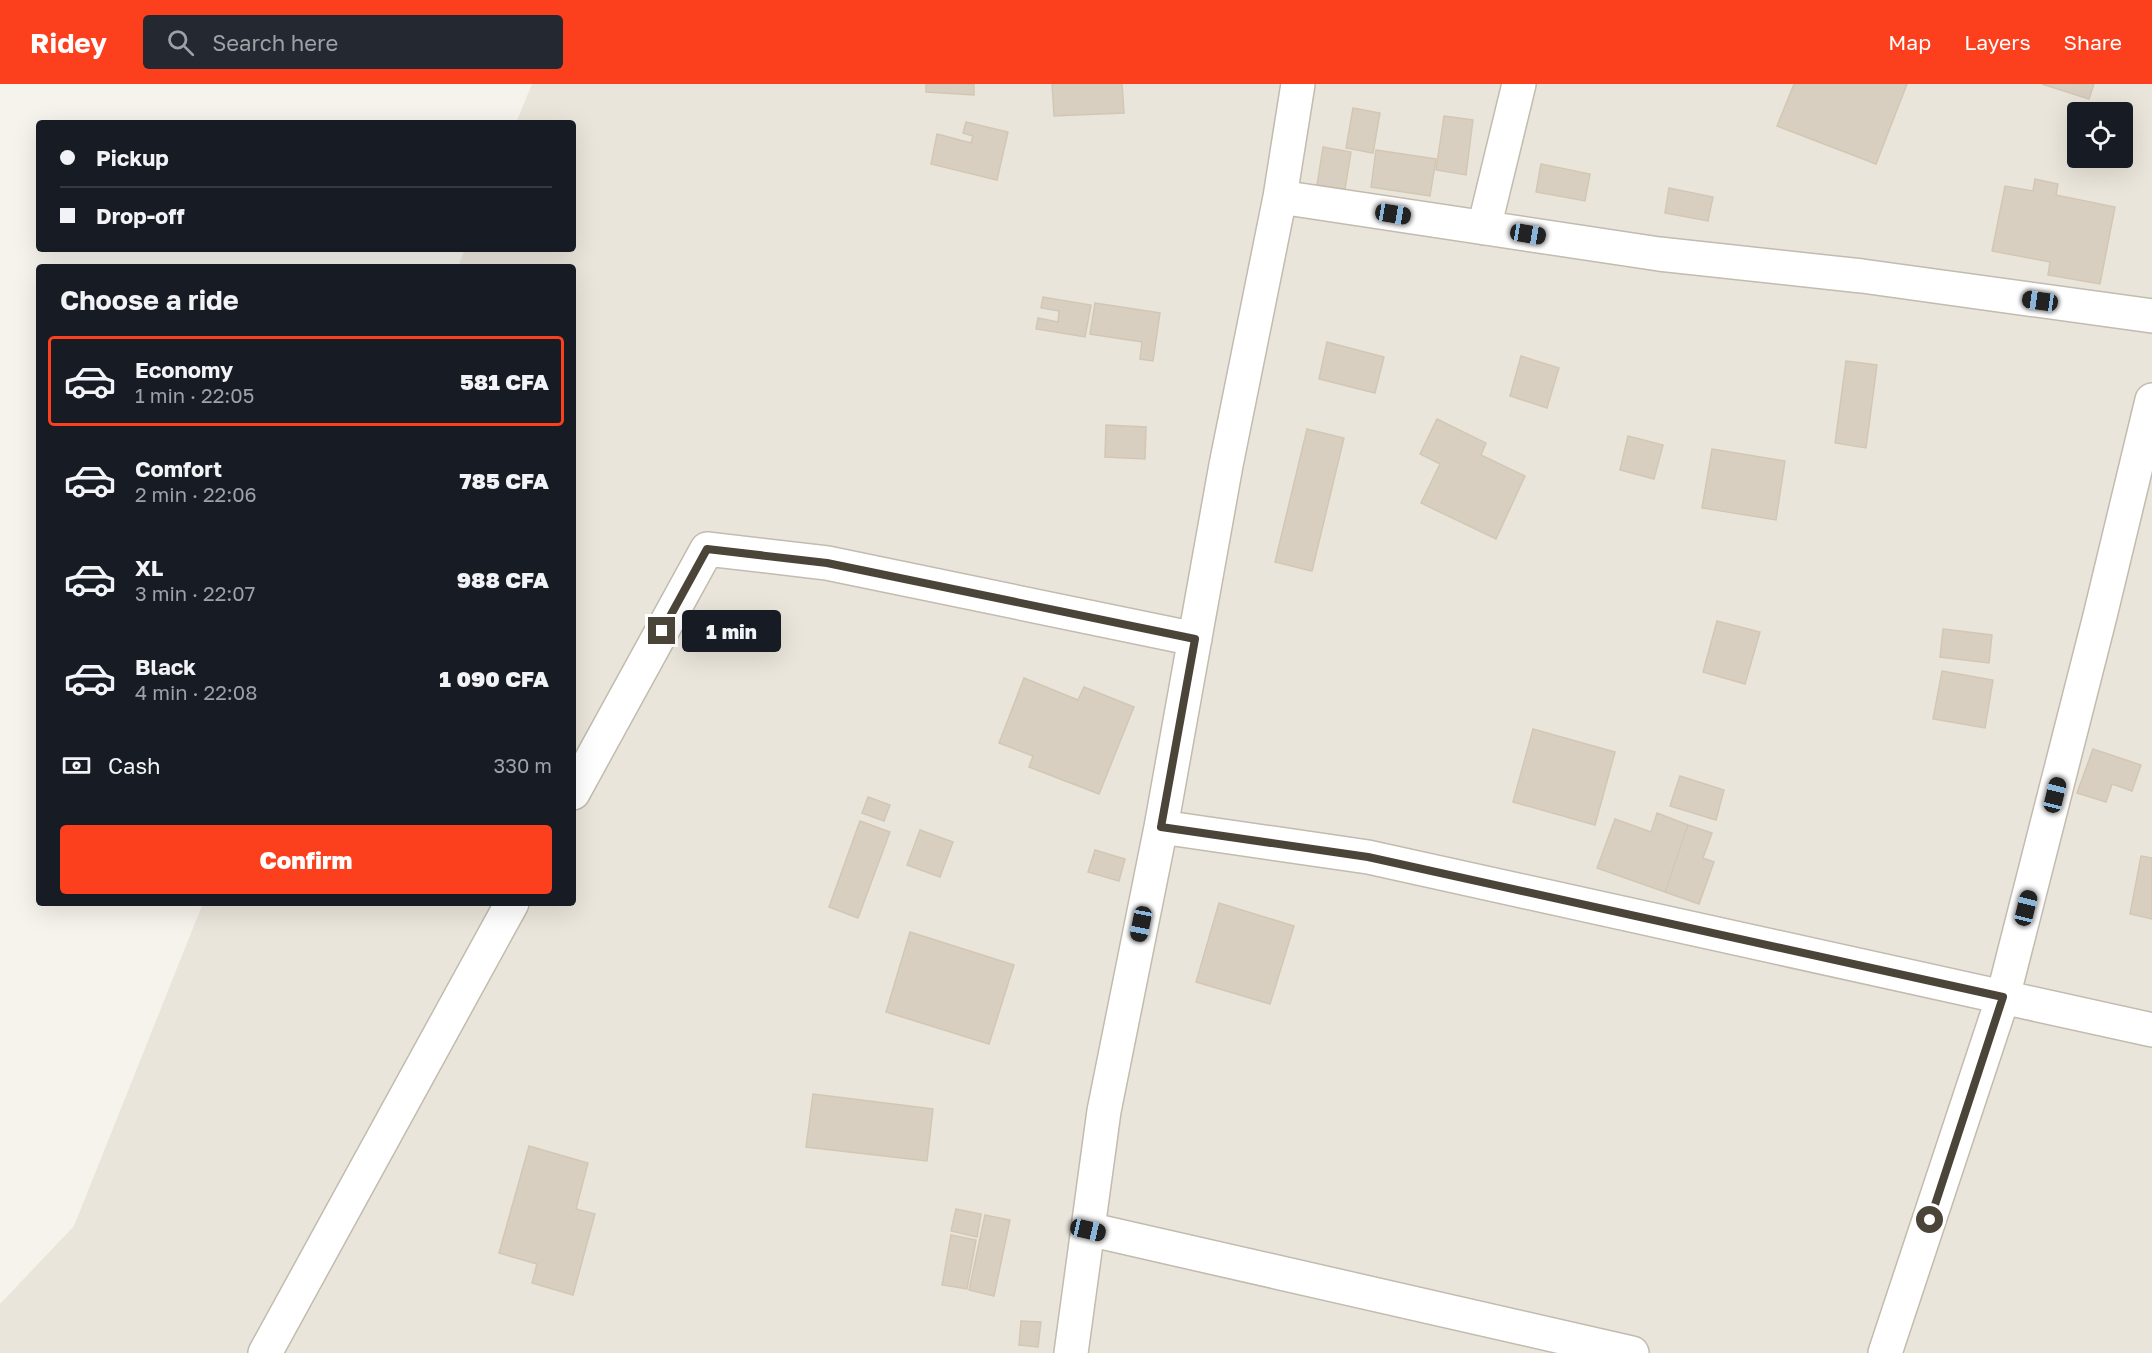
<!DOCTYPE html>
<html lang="en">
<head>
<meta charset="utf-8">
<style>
  :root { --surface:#171b24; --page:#242831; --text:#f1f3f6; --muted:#9ea1a6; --line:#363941; --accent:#fc3f1d }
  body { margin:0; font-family:"Golos Text",sans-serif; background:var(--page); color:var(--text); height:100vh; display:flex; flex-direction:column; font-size:22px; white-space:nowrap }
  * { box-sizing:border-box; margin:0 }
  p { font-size:20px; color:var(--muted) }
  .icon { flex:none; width:33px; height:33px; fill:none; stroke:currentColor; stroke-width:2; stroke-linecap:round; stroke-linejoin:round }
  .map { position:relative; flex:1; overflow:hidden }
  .details { position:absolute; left:36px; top:180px; width:540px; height:642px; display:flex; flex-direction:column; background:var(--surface); border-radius:6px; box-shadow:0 6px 24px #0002 }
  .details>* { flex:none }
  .banner { position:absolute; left:36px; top:36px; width:540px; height:132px; border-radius:6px; box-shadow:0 6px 24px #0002; display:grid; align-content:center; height:132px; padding:0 24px; background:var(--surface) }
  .fabs { position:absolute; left:2067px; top:18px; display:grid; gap:12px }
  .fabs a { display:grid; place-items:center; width:66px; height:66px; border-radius:6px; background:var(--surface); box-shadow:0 6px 24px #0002; font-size:30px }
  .end { position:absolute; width:27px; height:27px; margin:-14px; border:8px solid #4b4439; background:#fff; box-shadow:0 0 0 3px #fff }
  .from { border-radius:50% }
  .bubble { position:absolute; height:42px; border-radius:6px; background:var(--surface); box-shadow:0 6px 24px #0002; font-size:20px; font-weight:800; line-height:42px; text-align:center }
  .car { position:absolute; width:18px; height:36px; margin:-18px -9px; border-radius:8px; box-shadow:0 0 4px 2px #0007; background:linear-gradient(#222 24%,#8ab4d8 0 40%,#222 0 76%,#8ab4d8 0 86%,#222 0) }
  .banner b { display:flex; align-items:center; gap:21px; height:57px; font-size:22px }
  .banner b+b { border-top:2px solid var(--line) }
  .banner i { width:15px; height:15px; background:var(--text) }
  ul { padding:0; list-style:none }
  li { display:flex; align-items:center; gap:18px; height:90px; margin:0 12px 9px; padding:0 12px; border:3px solid transparent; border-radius:6px }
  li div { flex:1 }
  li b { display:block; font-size:22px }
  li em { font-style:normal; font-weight:800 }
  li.selected { border-color:var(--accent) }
  li>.icon { width:54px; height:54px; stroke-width:1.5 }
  h2 { padding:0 24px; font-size:27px; line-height:72px }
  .pay { display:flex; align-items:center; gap:15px; height:66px; padding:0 24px; font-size:22px }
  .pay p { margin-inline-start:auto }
  .button { display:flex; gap:12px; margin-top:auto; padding:12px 24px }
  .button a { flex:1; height:69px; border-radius:6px; background:var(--accent); color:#fff; font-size:24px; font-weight:800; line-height:69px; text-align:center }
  header { display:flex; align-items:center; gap:36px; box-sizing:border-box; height:84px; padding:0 30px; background:var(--accent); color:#fff }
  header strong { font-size:28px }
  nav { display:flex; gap:33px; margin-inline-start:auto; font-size:21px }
  .search { width:420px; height:54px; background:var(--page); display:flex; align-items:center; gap:15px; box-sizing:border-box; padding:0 21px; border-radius:6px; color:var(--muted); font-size:22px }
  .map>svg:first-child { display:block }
</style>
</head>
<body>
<header>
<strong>Ridey</strong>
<div class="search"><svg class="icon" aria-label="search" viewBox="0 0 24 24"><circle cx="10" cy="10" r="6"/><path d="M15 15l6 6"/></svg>Search here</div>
<nav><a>Map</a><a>Layers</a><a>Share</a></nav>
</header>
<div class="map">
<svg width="2152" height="1269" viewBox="0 0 2152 1269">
  <rect width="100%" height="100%" fill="#f6f3ec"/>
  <!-- residential -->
  <path fill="#eae5da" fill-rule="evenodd" d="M532,0h1620v1269h-2152v-49l74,-78 129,-323h370v-636h-115l7,-18h108v-126h-57zM2078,28h44v46h-44z"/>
  <!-- building -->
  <path fill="#d8cfc1" stroke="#d3c7b4" stroke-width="1.5" d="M926,0h48v11l-48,-3z
    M1052,0h70l2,29 -70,3z
    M1794,0h113l-31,80 -99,-38z
    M2042,0h52l-5,15z
    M1353,24l27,5 -7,40 -27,-5z
    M1444,32l29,4 -7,55 -30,-5z
    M966,38l42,10 -11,48 -66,-16 6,-30 34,9 2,-7 -10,-3z
    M1323,63l28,5 -6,37 -28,-4z
    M1376,66l60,9 -6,37 -59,-9z
    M1541,80l49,10 -5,27 -49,-9z
    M2035,95l23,5 -2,11 59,12 -15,77 -52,-9 2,-13 -58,-11 13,-65 28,5z
    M1669,104l44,9 -5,24 -43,-8z
    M1043,213l48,8 -6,32 -49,-8 2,-11 20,4 1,-11 -18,-3z
    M1095,219l65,10 -7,48 -13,-2 2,-17 -52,-8z
    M1327,258l57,15 -9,36 -56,-14z
    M1521,272l38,12 -12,40 -37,-12z
    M1846,277l31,4 -11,83 -31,-5z
    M1437,335l49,24 -5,12 44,21 -29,63 -75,-36 19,-39 -20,-10z
    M1106,341l40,2 -1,32 -40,-2z
    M1307,345l37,9 -32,133 -37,-9z
    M1628,352l35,9 -9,34 -34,-9z
    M1712,365l73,12 -9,59 -74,-12z
    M1717,537l43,11 -15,52 -42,-12z
    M1943,545l49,6 -3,28 -49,-6z
    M1942,587l51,9 -8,48 -52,-9z
    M1024,594l54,22 6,-13 50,20 -35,87 -70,-27 4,-11 -34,-13z
    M1533,645l82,23 -20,73 -82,-23z
    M2093,665l48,16 -9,26 -20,-7 -6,18 -29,-9z
    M1680,692l44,14 -8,30 -46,-14z
    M868,713l22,8 -6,16 -22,-8z
    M1657,729l31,12 -23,67 -68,-24 18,-49 36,13z
    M860,737l30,11 -32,86 -29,-11z
    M1688,741l24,8 -9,25 11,4 -15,42 -34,-12z
    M920,746l33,12 -13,35 -33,-12z
    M1095,766l30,9 -6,22 -31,-9z
    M2141,772l11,2v61l-22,-5z
    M1219,819l75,23 -24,78 -74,-22z
    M910,848l104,33 -25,79 -103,-32z
    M813,1010l120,15 -6,52 -121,-14z
    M529,1062l59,17 -12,46 19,5 -22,81 -41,-12 5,-19 -38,-11z
    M956,1125l25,5 -4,23 -26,-6z
    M985,1131l25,5 -16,76 -25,-6z
    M951,1151l25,5 -9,49 -25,-4z
    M1021,1237l20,1 -3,25 -19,-2z"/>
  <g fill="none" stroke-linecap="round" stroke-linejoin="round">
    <defs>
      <path id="minor" d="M1280,113l379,57 203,22 290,40
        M1484,144l35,-144
        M573,709l134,-244 120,14 368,76
        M1161,743l207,30 784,173
        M1088,1145l544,124
        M265,1269l247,-450
        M1071,1269l33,-242 57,-284 65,-362 54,-268 18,-113
        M1885,1269l118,-356 97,-381 52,-216"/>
    </defs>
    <!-- minor casing -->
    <use href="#minor" stroke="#c2bbae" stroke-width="36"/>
    <!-- minor -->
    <use href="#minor" stroke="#fff" stroke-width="33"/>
  </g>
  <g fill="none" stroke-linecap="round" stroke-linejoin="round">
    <!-- route -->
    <path stroke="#4b4439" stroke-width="8" d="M662,547l45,-82 120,14 368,76 -34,188 207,30 635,140 -73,223"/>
  </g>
</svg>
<div class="fabs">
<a><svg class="icon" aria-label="locate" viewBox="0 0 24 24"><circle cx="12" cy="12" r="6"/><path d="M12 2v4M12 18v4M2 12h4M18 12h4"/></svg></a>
</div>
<i class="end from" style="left:1930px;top:1136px"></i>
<i class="end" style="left:662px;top:547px"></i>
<div class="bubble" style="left:682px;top:526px;width:99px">1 min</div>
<i class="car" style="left:1393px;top:130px;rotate:99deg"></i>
<i class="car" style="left:1528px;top:150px;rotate:99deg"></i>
<i class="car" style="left:2040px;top:217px;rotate:278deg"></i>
<i class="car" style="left:2055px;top:711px;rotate:14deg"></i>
<i class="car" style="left:2026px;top:824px;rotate:14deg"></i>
<i class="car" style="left:1141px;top:840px;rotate:191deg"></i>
<i class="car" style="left:1088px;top:1146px;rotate:103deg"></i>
<div class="banner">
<b><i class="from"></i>Pickup</b>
<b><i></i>Drop-off</b>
</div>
<section class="details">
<h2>Choose a ride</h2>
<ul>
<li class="selected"><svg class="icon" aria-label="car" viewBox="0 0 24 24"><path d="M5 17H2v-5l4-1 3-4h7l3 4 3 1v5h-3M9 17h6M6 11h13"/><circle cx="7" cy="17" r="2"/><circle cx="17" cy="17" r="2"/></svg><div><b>Economy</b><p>1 min · 22:05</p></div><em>581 CFA</em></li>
<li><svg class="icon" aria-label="car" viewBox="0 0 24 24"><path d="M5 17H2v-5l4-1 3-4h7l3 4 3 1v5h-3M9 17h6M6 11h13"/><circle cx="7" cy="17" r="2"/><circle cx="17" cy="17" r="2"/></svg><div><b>Comfort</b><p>2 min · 22:06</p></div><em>785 CFA</em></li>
<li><svg class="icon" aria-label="car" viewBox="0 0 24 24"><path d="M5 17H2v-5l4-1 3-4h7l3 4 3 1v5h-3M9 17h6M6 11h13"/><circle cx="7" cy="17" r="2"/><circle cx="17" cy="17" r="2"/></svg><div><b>XL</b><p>3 min · 22:07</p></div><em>988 CFA</em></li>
<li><svg class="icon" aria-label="car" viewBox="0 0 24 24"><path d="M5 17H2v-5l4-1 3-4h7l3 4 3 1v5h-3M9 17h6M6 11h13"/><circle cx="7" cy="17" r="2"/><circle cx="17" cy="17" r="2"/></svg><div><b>Black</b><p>4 min · 22:08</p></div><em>1 090 CFA</em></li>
</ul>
<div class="pay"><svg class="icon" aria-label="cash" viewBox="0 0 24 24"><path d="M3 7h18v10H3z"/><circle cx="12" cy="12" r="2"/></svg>Cash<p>330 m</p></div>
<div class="button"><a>Confirm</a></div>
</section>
</div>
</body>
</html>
